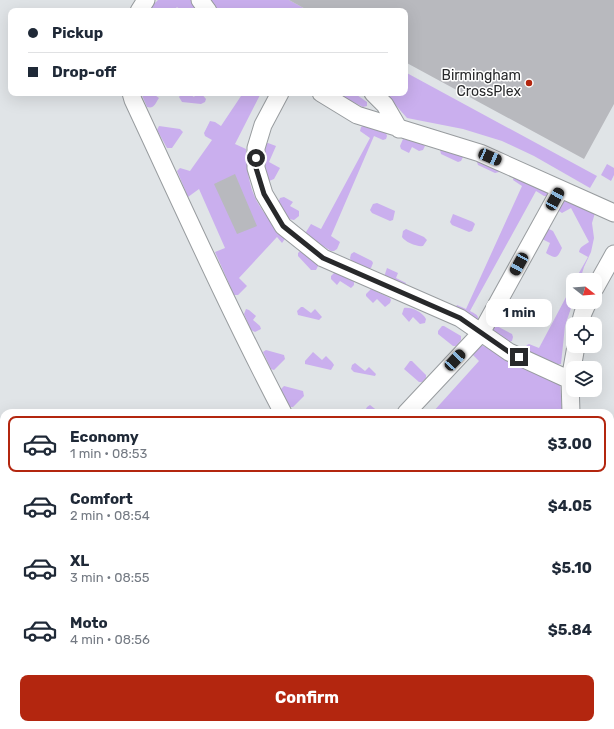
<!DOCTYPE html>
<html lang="en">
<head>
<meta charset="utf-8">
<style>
  :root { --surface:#fff; --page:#f6f6f7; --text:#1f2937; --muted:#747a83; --line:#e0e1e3; --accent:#b3260f }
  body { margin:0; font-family:Rubik,sans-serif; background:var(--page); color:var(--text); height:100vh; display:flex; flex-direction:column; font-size:15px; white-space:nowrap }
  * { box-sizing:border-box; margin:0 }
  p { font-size:13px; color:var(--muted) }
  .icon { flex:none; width:22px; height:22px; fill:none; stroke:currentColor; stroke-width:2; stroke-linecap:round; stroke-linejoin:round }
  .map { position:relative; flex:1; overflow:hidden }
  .drawer { position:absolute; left:0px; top:409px; width:614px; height:320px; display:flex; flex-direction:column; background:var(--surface); border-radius:12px 12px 0 0; box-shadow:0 4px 16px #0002 }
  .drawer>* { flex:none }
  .hud { position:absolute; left:8px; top:8px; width:400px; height:88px; border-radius:8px; box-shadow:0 4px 16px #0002; display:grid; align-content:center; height:88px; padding:0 20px; background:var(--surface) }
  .needle { width:26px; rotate:107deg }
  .fabs { position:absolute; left:566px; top:273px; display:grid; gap:8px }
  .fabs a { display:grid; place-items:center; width:36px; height:36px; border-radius:8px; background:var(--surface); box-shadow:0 4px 16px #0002; font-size:20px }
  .end { position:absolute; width:18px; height:18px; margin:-9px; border:5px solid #28292b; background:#fff; box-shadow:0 0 0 2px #fff }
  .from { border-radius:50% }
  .bubble { position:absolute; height:28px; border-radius:8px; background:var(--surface); box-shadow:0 4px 16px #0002; font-size:13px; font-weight:700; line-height:28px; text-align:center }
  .car { position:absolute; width:12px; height:24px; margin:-12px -6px; border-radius:5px; box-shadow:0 0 3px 1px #0007; background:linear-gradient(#222 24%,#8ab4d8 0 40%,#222 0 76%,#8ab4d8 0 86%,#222 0) }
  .hud b { display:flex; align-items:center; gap:14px; height:38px; font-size:15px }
  .hud b+b { border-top:1px solid var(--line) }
  .hud i { width:10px; height:10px; background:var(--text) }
  ul { padding:7px 0 0; list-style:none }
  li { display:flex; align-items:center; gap:12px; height:56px; margin:0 8px 6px; padding:0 12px; border:2px solid transparent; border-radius:8px }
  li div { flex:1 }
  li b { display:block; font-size:15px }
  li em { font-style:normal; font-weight:700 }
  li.on { border-color:var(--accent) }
  li>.icon { width:36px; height:36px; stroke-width:1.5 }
  .primary-button { display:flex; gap:8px; margin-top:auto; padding:8px 20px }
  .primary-button a { flex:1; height:46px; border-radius:8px; background:var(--accent); color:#fff; font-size:16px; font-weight:700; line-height:46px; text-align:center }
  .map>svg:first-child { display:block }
</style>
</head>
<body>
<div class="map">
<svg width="614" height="729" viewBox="0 0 614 729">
  <rect width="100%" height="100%" fill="#e0e4e7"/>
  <!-- green -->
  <path fill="#caafee" d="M158,0h33l8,11h-17l-5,-4 -4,4 -12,-1 -14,1z
    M209,0h80l20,11h-91z
    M405,72l192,104 -7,12 -56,-32 -32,-15 -39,-12 -56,-11 -22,-25h20z
    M141,93h11l7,5c-4,6 -5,11 -12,9z
    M182,93h6l6,4 3,-4h4l5,6 -1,3 -4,2 -19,-2 -3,-5z
    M243,93h18l-26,51 11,5c1,16 2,32 8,46 6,15 20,31 33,41l-5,7 -5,-6 -38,41 8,8 -9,9h-4l-19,-43 10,-4 -26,-59 -11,8 -11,-26 3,-3 10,3 22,-31 -7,-4 -1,-3 6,-12 5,1 6,4z
    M346,93h8l13,9v4l-4,1 -20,-10z
    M365,125l21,8 1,3 -1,3 -3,1 -9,-4 -43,100 9,6 -3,7 -3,2h-3l-24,-15 -1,-4 5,-8 10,5 49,-91 -10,-7 1,-4z
    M159,126l21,3 3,3 -11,16h-5l-10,-18z
    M403,139l19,4 3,3 -2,4 -4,1 -7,-4 -3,6 -8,-4 -1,-3z
    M268,143l8,3 -7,16 11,6 -6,11 -5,2c-12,-8 -6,-25 -4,-37z
    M442,147l22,8 -3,6 -3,1 -17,-8 -1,-4z
    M479,158l22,9 -2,5 -4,1 -17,-8 -1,-3z
    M607,164l7,4v7l-3,6 -10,-6z
    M515,173l34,18 -1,5h-4l-8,-5 -66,120c5,3 8,3 9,10l-24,-13 2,-3 9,4 56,-123 -9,-6z
    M284,197l9,5 -3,4 9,5v5l-5,4 -5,-1 -11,-16 2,-5z
    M564,197l31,16 -3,10 2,15 -3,14 -7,15 -4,13h-5l13,-23 -9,-5c1,-6 6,-7 10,-10l-18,-34 -9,5 -3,-2 -2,-2z
    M377,203l18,8 -2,9 -3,1 -18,-8 -2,-3 3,-6z
    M453,214l20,8 2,2 -3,7 -3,1 -17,-7 -2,-3z
    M547,228l6,3 9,17c-5,11 -6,11 -16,5l4,-10 -10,-5z
    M406,229l18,8 3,3 -4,6c-6,1 -18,-4 -21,-9l1,-6z
    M301,250l18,14 -3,6h-5l-13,-14v-3z
    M354,252l18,9 1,2 -2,5 -6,1 -14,-8 -1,-3 1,-4z
    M387,268l11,5 -2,5 10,5 -2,5 -20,-11z
    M336,271l18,11v3l-3,3 -11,-7 -3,4 -6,-6v-3z
    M573,284v18l-8,24 -4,38h-4l-31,-12 -1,-4 2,-3 2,-1 10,4z
    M371,289l19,9 1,2 -1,3 -5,4 -8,-8 -4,4 -7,-7v-2z
    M301,307h2l8,6 4,-4 7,8 -3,3 -21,-5 -1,-4z
    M404,308c8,-1 18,4 22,11l-1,4 -5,1 -7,-7 -4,5 -7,-8z
    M246,309l3,1 7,6 -3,4 7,6 1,3 -6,3 -4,-2 -7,-16z
    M495,325l17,9 1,3 -1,4 -3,1 -18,-7 1,-8z
    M442,326h2l17,10v4l-5,6h-3l-15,-12v-3z
    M481,345l79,35 2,33h-130l47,-52 -7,-7z
    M266,350l18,5 1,4 -11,11 -3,-1 -8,-17z
    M313,352l9,8 4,-4 6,6 2,3 -3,5 -26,-6v-3z
    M410,361h2l14,14v3l-4,4h-3l-15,-13z
    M355,363l10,8 4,-4 7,7 -1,2 -21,-4 -3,-3 1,-4z
    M284,386l19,5 1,5 -11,11h-5l-8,-17z
    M370,405l9,7 4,-3 4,4h-23l3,-6z
    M610,597l4,7v34l-4,-1z"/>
  <!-- building -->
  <path fill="#b8b9be" d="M289,0h325v104l-30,55 -179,-97v-51h-96z
    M235,174l22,52 -20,8 -23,-50z"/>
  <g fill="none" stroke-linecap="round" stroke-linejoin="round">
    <defs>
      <path id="minor" d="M200,0l8,11
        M139,11l7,-11
        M131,93l2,7c49,105 96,210 150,313
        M280,93l-17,32 -7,23v20l8,26 19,32 40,32 137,60 49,34 61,28
        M321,93l36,22 123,38 134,60
        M373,93l12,12 14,24
        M595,288l19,-34
        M580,324l3,-11 5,-11
        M406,413l75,-80 79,-143
        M571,413l-1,-33 6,-34
        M610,580l4,8
        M610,645l4,2
        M610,689l4,-1
        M491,729l2,-4"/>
    </defs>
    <!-- minor casing -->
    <use href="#minor" stroke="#989c9f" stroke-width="19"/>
    <!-- path -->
    <path stroke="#a9acae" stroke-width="2.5" stroke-dasharray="3 3" stroke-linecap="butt" d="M610,488h4"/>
    <!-- minor -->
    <use href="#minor" stroke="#fff" stroke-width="17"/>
    <defs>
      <path id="rail" d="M170,725l1,4"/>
    </defs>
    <!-- rail casing -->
    <use href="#rail" stroke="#6e7072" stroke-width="4.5"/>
    <!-- rail -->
    <use href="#rail" stroke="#fff" stroke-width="3" stroke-dasharray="9" stroke-linecap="butt"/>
  </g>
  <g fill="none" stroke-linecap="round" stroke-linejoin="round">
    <!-- route -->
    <path stroke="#28292b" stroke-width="5" d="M256,158v10l8,26 19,32 40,32 137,60 49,34 10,5"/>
  </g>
  <!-- markers -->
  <circle fill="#b3260f" stroke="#fff" stroke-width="1.5" cx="529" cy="83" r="4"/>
  <g text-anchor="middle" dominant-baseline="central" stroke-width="3" stroke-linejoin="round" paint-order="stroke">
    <!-- poi labels -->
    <g font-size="14" fill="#28292b" stroke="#fff" text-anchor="end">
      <text x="521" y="75">Birmingham<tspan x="521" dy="16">CrossPlex</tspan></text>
    </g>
  </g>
</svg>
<div class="fabs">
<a><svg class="needle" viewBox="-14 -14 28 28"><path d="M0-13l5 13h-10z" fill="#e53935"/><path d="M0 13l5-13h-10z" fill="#747a83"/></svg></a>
<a><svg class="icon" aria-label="locate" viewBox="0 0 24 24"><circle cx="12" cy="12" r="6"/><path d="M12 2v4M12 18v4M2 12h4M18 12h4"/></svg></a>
<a><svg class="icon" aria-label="layers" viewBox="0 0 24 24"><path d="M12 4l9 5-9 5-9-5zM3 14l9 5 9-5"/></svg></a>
</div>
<i class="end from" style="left:256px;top:158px"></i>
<i class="end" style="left:519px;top:357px"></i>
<div class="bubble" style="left:486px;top:299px;width:66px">1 min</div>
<i class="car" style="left:490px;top:157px;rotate:113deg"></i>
<i class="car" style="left:555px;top:199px;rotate:29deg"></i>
<i class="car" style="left:519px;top:264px;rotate:209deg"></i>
<i class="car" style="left:455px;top:360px;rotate:43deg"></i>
<div class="hud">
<b><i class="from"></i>Pickup</b>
<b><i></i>Drop-off</b>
</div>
<section class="drawer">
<ul>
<li class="on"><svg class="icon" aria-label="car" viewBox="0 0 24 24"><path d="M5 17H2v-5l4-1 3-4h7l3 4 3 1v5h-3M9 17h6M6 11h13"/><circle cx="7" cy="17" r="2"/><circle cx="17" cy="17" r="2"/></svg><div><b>Economy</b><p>1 min · 08:53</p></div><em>$3.00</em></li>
<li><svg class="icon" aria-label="car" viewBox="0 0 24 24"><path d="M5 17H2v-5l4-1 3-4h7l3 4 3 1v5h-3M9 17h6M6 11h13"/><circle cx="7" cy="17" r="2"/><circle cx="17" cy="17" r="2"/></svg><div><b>Comfort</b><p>2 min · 08:54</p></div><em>$4.05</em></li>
<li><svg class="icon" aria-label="car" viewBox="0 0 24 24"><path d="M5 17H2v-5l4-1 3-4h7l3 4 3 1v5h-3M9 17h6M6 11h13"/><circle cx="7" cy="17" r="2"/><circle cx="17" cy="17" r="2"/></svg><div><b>XL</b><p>3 min · 08:55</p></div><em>$5.10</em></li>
<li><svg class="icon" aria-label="car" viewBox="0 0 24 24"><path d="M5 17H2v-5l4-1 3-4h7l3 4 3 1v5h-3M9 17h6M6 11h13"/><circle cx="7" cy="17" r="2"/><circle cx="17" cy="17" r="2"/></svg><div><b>Moto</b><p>4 min · 08:56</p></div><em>$5.84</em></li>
</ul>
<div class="primary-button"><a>Confirm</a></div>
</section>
</div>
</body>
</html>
